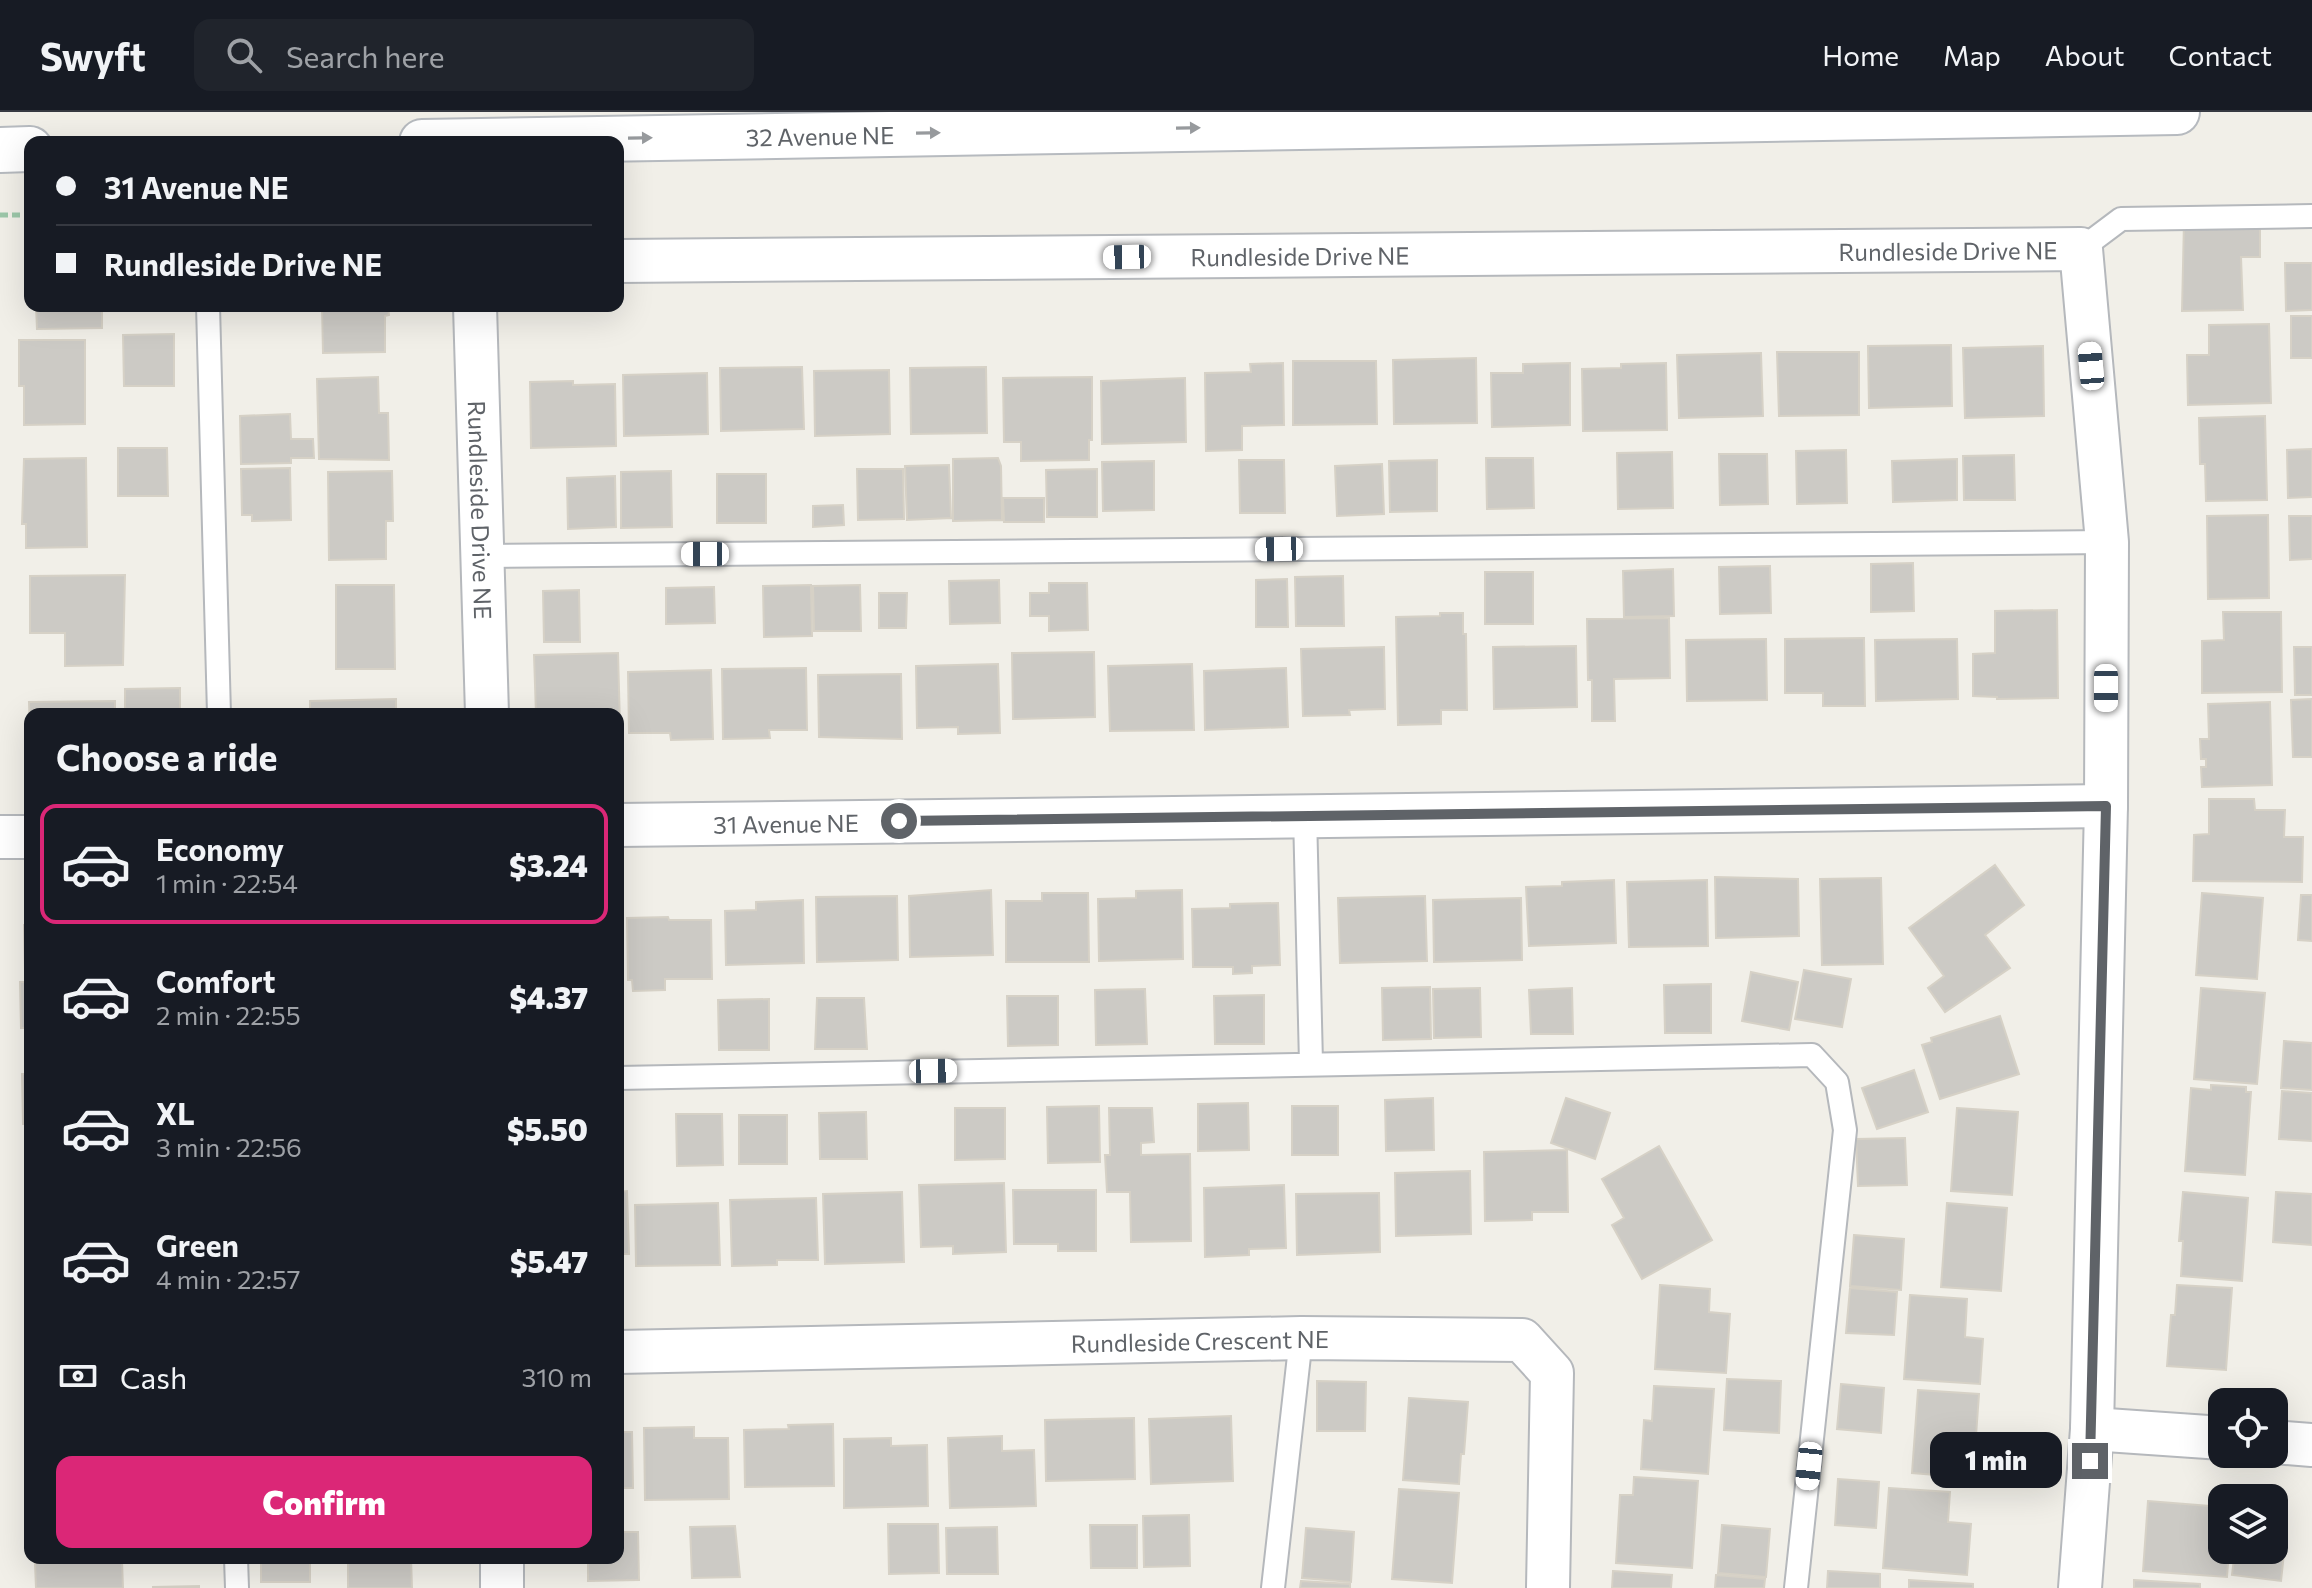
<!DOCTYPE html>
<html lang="en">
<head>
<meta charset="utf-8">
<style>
  :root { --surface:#171b24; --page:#20242c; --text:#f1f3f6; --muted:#9ea1a6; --line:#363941; --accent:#db2777 }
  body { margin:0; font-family:Commissioner,sans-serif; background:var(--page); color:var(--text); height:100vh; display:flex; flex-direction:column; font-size:30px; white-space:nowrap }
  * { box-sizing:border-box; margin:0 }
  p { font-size:26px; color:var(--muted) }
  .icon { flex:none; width:44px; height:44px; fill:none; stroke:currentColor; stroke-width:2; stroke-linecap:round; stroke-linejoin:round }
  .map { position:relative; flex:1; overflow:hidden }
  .side { position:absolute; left:24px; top:596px; width:600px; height:856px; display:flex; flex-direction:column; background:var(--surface); border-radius:16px; box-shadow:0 8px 32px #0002 }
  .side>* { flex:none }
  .hud { position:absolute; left:24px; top:24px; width:600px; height:176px; border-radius:16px; box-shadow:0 8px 32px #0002; display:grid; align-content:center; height:176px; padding:0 32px; background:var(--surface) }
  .buttons { position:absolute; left:2208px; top:1276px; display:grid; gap:16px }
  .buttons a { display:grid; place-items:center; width:80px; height:80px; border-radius:16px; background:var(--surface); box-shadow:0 8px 32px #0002; font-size:40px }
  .end { position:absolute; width:36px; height:36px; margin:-18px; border:10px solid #5f6368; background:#fff; box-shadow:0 0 0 4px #fff }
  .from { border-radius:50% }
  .bubble { position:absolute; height:56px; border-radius:16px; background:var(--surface); box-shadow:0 8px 32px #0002; font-size:26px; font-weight:800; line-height:56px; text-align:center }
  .car { position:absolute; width:24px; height:48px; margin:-24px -12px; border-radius:10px; box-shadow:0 0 6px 2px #0007; background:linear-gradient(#fff 24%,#345 0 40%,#fff 0 76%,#345 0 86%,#fff 0) }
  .hud b { display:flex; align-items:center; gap:28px; height:76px; font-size:30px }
  .hud b+b { border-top:2px solid var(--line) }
  .hud i { width:20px; height:20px; background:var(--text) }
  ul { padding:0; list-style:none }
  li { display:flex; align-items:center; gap:24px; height:120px; margin:0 16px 12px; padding:0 16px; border:4px solid transparent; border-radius:16px }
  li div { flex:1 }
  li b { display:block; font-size:30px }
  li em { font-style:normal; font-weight:800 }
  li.selected { border-color:var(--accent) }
  li>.icon { width:72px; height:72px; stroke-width:1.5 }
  h2 { padding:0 32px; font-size:36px; line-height:96px }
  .pay { display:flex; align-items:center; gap:20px; height:88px; padding:0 32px; font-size:30px }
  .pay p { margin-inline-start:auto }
  .button { display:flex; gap:16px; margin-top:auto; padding:16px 32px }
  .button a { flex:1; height:92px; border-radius:16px; background:var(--accent); color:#fff; font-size:32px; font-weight:800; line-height:92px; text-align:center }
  header { display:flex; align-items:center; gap:48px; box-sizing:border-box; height:112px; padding:0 40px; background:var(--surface); border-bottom:2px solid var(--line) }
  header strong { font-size:38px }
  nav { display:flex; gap:44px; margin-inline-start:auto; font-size:28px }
  .search { width:560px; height:72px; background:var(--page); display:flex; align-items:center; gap:20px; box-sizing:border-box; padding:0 28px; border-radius:16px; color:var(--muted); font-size:30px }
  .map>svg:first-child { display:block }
</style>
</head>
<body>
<header>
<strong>Swyft</strong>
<div class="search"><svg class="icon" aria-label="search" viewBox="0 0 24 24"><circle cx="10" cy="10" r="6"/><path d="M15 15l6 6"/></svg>Search here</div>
<nav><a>Home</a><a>Map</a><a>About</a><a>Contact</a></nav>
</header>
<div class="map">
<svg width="2312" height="1476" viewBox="0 0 2312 1476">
  <rect width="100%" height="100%" fill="#f1efe8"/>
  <!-- building -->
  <path fill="#cccac5" stroke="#d6d1c6" stroke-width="2" d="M2184,109l76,3v33h-19l2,53 -61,1z
    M2285,151h27v47l-26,1z
    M36,194h66v22l-65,1z
    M253,194h50v2h-50z
    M322,194h66l1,9 -4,1v36l-62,1z
    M2291,204h21v42h-21z
    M2269,212l2,79 -83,2 -1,-50h22v-30z
    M174,222v52h-50l-1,-51z
    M19,228h66v84l-61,1v-39h-5z
    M1951,233l1,61 -83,2 -1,-62z
    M2043,234l1,70 -79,2 -2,-70z
    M1777,240h82v63l-80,1z
    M1761,241l2,63 -84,2 -2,-63z
    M1476,246l1,65 -83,1 -1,-64z
    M1293,249h83l1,63 -84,1z
    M1283,251l1,62 -42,1v24l-36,1 -1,-78 46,-1 -1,-8z
    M1570,251v62l-78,2 -1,-54h32v-9z
    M1666,251l1,67 -84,1 -1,-62 39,-1v-4z
    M802,255l2,62 -83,2 -1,-63z
    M986,255l1,66 -76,1 -1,-66z
    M889,258l1,64 -75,2 -1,-65z
    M707,261l1,61 -84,2 -1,-61z
    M378,265l1,36h9l1,47 -70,-1 -2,-80z
    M1092,265v63h-3v20l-68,1v-19h-17l-1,-64z
    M1185,266l1,64 -84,2 -1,-63z
    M573,269v4l42,-1 1,62 -85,2 -1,-66z
    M290,302l1,25h22l1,19h-23v5l-50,1 -1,-48z
    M2265,304l2,84 -61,1 -1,-37h-5l-1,-46z
    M118,336h49l1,48h-50z
    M2312,337v48l-24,1 -1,-48z
    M1846,338l1,53 -50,1 -1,-53z
    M1672,340l1,56 -55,1 -1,-56z
    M1719,342h48l1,50 -48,1z
    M2014,343l1,45h-51l-1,-44z
    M86,346l1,89 -61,1v-24h-4l2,-65z
    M998,346l3,8 1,54 -49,1v-62z
    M1486,346h47l1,50 -47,1z
    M1957,347v41l-64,2 -1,-41z
    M1239,348h45l1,53h-45z
    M1437,348v51l-47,1 -1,-51z
    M1154,349v49l-51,1 -1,-49z
    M1382,352l2,50 -47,2 -2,-50z
    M949,353l2,53 -44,2 -2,-54z
    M290,356l1,52 -39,1v-6h-10l-1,-46z
    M857,357h46l1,50 -46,1z
    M1097,357v48h-50l-1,-47z
    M392,359l1,50h-7v38l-57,1 -1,-88z
    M671,359l1,56 -51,1v-56z
    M717,362h49v49h-49z
    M615,364l1,51 -48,2 -1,-51z
    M1003,386h41v24h-40z
    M843,393l1,20 -31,2v-21z
    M2268,403l1,83 -61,1 -1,-83z
    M2289,404h23v43l-22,1z
    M1913,451l1,48 -43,1v-48z
    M1770,454l1,47 -51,1 -1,-47z
    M1673,457l1,47 -50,1 -1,-46z
    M1485,460h48v52h-48z
    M125,463l-2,90 -58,1v-33h-35v-57z
    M1343,464l1,50h-48l-1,-49z
    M1287,467l1,48h-32v-47z
    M999,468l1,43 -50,1 -1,-43z
    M1049,471h38l1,47 -39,1v-15h-19v-23h19z
    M336,473h58l1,84h-59z
    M811,473l1,51 -48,1 -1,-51z
    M860,473l1,46h-47l-1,-45z
    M714,475l1,36 -49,1v-36z
    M579,478l1,52h-36l-1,-51z
    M879,481h28l-1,35h-27z
    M2057,498l1,88 -61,1v-2l-24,-1v-42l22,-1v-42z
    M2223,500h58l1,80 -80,1v-52l22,-1z
    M1440,501h23v21h3l1,76h-26v14l-43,1 -2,-108 44,-1z
    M1669,506l1,60 -56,1 1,42h-23v-41h-4l-1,-61z
    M1864,526l1,68h-42v-13h-38v-54z
    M1766,527l1,61 -80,1 -1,-61z
    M1957,527l1,60 -82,2 -1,-61z
    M1576,534l1,61 -83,2 -1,-62z
    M1384,535l1,62 -36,1 1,5 -47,1 -2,-67z
    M2294,535h18v48h-17z
    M1094,540l1,65 -82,2 -1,-66z
    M618,541l2,73h-2v-12h-82l-2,-59z
    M998,552l2,69 -42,1v-7l-41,1 -1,-62z
    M1192,552l2,66 -84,1 -2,-65z
    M806,556l1,62h-38l1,8 -47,1 -1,-70z
    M1286,556l2,59 -83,3 -1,-59z
    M711,558l2,69 -42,1 -1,-7h-41l-1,-61z
    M901,562l1,65 -83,-2 -1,-62z
    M180,576v26h-55v-25z
    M396,587v15h-86v-13z
    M2312,587v58h-19l-2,-57z
    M115,589v13h-85v20l-1,-32z
    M2270,590l2,83 -70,2 -1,-20h5v-8h-5l-1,-20h9l-1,-35z
    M2209,687h45l1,11h30l-1,27h19l-1,45 -109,-1 1,-46 15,-1z
    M1995,753l29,40 -39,30 25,33 -65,44 -17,-24 16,-12 -35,-48z
    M1715,765l83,2 1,57 -83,2z
    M1881,766l2,86 -61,1 -2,-86z
    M1614,768l2,63 -87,3 -3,-59 36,-1v-4z
    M1707,768l1,66 -79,1 -2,-65z
    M991,778l2,65 -83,2 -1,-61z
    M1182,778l1,69 -84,2 -1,-62 38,-1v-7z
    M1042,781h46l1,69h-83v-61h36z
    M2202,781l61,5 -6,81 -61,-4z
    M2301,783h11v46l-14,-1z
    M897,784l1,64 -81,2 -1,-65z
    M1425,784l2,65 -87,2 -2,-65z
    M1521,786l1,62 -88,2 -1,-62z
    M803,788l1,63 -78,2 -1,-54 31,-1v-8z
    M1278,791l2,62 -28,1v7l-19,1v-7h-40l-1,-58 38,-1v-4z
    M668,805l1,3h42l1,59h-47v11l-32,1 -1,-11h-4l-1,-62z
    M24,813h6v45l-5,1z
    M1804,858l47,9 -9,48 -47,-8z
    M1751,860l47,10 -9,48 -47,-9z
    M20,870h10v84h-3l-1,-38h-5z
    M1711,872v49h-46l-1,-48z
    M1430,875l1,52 -48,1 -1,-52z
    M1480,876l1,49 -47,1 -1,-49z
    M1572,876l1,46h-42l-2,-44z
    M2201,876l64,5 -8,91 -63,-5z
    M1145,877l2,55 -51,1 -1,-55z
    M1264,883v49h-49l-1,-48z
    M1007,884h51v49l-50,1z
    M817,886h47l3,51h-52z
    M769,887v51h-50l-1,-50z
    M2000,904l19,58 -79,25 -18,-54 10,-3 -1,-4z
    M2284,929l28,2v47l-31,-2z
    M1914,958l14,42 -51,17 -15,-41z
    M22,962h8v50h-7z
    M2211,973l35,2v5h5l-6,83 -60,-4 6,-83 20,2z
    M2282,979l30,2v48l-33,-2z
    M1433,986l1,52 -48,1 -1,-51z
    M1566,986l44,15 -15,46 -44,-16z
    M1248,991l1,47 -51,1v-47z
    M1099,994l1,56 -52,1 -1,-56z
    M1292,994h46v49h-46z
    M955,996h50v51l-50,1z
    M1109,996h43l2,34 -13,1v12l49,-1 1,87 -60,1 -1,-50h-23l-2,-37h5z
    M1957,996l61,4 -6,83 -61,-4z
    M866,1000l1,47h-47l-1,-46z
    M676,1002h46l1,51 -46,1z
    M739,1003h48v49h-48z
    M1905,1026l2,47 -49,1 -2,-47z
    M1659,1034l53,94 -70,39 -30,-54 12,-7 -22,-39z
    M1567,1038l1,62h-36v8l-47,1 -1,-69z
    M1470,1059l1,63 -75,2 -1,-63z
    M1004,1071l2,69 -53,2v-8l-32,1 -2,-62z
    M1284,1073l2,63 -37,1v6l-44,2 -1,-69z
    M1013,1078h83v61h-38v-7h-44z
    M627,1079l2,63h-11v-62z
    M902,1080l2,70 -79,2 -2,-70z
    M2183,1080l65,6 -6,83 -61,-5 2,-35h-4z
    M2276,1080l36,2v51l-39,-3z
    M1379,1081l1,59 -83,3 -1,-61z
    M816,1086l2,62h-41v5l-45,1 -2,-66z
    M718,1091l2,62 -84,1 -1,-61z
    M1947,1091l60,5 -6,83 -60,-4z
    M27,1100h3v44h-3z
    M1854,1123l50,4 -3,51 -51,-4z
    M1660,1173l50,4 -1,23 21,2 -4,59 -71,-4z
    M2177,1173l55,3 -6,82 -59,-4 4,-51h4z
    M1850,1176l47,4 -3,43 -48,-2z
    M1910,1183l57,4 -2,38 18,2 -3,45 -76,-5z
    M1727,1267l54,2 -2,52 -55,-3z
    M1317,1269l49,1 -1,49h-48z
    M1841,1272l43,4 -3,45 -44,-4z
    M1654,1274l60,3 -6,85 -67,-5 3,-49 8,1z
    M1918,1278l61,4 -6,84 -61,-5z
    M1409,1286l59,4 -4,52h-3l-2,30 -56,-4z
    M1231,1304l2,65 -82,3 -2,-65z
    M1134,1306l1,61 -89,2 -1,-61z
    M833,1312l1,62 -89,1 -1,-57 45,-1 -1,-4z
    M694,1315v11h34l1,61 -84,1 -1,-72z
    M618,1320h14l1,56h-15z
    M1002,1324v15l32,-1 2,56 -86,2 -2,-70z
    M891,1326v8l36,-1 1,61 -84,2v-69z
    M1634,1365l64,4 -6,87 -76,-5 4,-68h13z
    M1838,1367l41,3 -3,46 -41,-3z
    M1889,1376l61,4 -2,30 23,2 -4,51 -84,-7z
    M1399,1377l60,4 -7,90 -60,-4z
    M2148,1389l74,6v43h7l-2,27 -84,-6z
    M1189,1403l1,51 -46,1 -1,-51z
    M888,1412h50l1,49 -50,1z
    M1090,1413h47v43h-46z
    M1722,1413l48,4 -4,48 -48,-4z
    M735,1414l5,51 -48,1 -2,-51z
    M997,1415l1,47h-51l-1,-46z
    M1306,1416l48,4 -3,50 -49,-4z
    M618,1420h20l1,48 -51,1v-23h30z
    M2274,1422l12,1 -5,46 -49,-6 3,-25h39z
    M261,1446h49v24h-49z
    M348,1446h63l1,30h-64z
    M122,1449l1,27h-87l-1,-25z
    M1613,1459l59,4 -1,13h-59z
    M1828,1459l52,3v14h-53z
    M1716,1463l49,4 -1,9h-49z
    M1909,1468l64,4v4h-64z
    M2134,1468l66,4v4h-66z
    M1301,1469l49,3v4h-50z
    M199,1474v2h-46v-1z"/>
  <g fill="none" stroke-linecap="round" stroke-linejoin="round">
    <defs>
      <path id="lane" d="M2081,137l40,-30 191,-3
        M208,194l11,408
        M482,444l1625,-14
        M1305,702l6,249
        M618,966l1194,-23 25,27 8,48 -49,458
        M236,1446l1,30
        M1273,1476l28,-250"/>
      <g id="street">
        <path id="s1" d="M618,149l1463,-12 26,293 -1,264 -14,623 -12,159"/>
        <path id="s2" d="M475,194l12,408"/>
        <path id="s3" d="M618,713l1488,-19"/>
        <path d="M0,725h30"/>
        <path id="s4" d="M618,1240l683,-14 221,2 30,33 -4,215"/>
        <path d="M2092,1317l130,9"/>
        <path d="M2274,1330l38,3"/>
        <path d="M502,1446v30"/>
      </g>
      <g id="secondary">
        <path id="s5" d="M422,30l1755,-30"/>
        <path d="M0,38l30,-1"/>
      </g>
    </defs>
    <!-- lane casing -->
    <use href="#lane" stroke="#b5b8bc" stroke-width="26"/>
    <!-- street casing -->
    <use href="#street" stroke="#b5b8bc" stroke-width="46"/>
    <!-- secondary casing -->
    <use href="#secondary" stroke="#b6babf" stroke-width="48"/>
    <!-- path -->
    <path stroke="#9cc7a9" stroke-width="5" stroke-dasharray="8 4" stroke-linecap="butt" d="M0,103h30"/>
    <!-- lane -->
    <use href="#lane" stroke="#fff" stroke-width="22"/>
    <!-- street -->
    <use href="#street" stroke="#fff" stroke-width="42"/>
    <!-- secondary -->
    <use href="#secondary" stroke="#fff" stroke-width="44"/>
  </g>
  <!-- one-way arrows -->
  <defs><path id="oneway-solid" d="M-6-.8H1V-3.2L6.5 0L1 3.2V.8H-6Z" transform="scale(2)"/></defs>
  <g fill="#979a9d">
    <use href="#oneway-solid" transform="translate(1188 16) rotate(-1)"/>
    <use href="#oneway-solid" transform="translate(928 21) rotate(-1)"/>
    <use href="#oneway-solid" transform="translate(640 26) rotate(-1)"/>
  </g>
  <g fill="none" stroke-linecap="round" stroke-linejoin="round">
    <!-- route -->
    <path stroke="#5f6368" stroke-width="10" d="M899,709l1207,-15 -16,655"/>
  </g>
  <g text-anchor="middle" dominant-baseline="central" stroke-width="6" stroke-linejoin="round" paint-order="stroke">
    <!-- street labels -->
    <g font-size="24" fill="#5f6368" stroke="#fff">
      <text stroke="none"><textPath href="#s5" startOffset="398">32 Avenue NE</textPath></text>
      <text stroke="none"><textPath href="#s1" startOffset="1330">Rundleside Drive NE</textPath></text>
      <text stroke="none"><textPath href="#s1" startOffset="682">Rundleside Drive NE</textPath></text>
      <text stroke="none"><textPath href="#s2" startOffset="204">Rundleside Drive NE</textPath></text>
      <text stroke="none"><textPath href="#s3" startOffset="168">31 Avenue NE</textPath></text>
      <text stroke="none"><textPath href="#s4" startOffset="582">Rundleside Crescent NE</textPath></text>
    </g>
  </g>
</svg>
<div class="buttons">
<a><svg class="icon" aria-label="locate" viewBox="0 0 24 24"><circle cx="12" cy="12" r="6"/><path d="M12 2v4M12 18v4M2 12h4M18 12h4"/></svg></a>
<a><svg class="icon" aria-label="layers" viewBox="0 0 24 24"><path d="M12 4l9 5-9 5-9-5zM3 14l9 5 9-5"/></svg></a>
</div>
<i class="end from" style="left:899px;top:709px"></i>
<i class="end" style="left:2090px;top:1349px"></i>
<div class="bubble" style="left:1930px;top:1320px;width:132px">1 min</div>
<i class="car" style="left:1127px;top:145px;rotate:269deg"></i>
<i class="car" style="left:2091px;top:254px;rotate:355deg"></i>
<i class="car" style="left:1279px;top:437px;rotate:269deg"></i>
<i class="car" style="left:705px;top:442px;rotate:270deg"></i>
<i class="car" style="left:2106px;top:576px;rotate:180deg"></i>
<i class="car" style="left:933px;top:959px;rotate:89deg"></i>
<i class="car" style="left:1809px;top:1354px;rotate:186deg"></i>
<div class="hud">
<b><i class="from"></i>31 Avenue NE</b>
<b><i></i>Rundleside Drive NE</b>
</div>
<section class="side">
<h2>Choose a ride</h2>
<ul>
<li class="selected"><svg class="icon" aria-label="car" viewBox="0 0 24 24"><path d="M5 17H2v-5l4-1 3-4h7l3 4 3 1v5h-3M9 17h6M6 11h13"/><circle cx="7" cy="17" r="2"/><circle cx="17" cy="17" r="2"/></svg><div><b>Economy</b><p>1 min · 22:54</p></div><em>$3.24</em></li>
<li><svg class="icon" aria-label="car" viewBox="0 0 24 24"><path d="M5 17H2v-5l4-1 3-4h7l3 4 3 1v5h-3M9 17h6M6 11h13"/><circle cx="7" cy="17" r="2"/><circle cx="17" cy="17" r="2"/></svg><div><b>Comfort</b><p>2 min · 22:55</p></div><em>$4.37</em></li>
<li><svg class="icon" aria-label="car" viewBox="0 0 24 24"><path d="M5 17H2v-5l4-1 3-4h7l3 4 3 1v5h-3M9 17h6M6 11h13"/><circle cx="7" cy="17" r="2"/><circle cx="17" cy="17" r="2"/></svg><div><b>XL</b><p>3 min · 22:56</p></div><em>$5.50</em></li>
<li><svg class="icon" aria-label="car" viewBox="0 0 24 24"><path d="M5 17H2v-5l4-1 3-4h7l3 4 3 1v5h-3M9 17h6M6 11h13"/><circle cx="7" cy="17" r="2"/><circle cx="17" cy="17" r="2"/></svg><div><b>Green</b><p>4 min · 22:57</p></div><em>$5.47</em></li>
</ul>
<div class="pay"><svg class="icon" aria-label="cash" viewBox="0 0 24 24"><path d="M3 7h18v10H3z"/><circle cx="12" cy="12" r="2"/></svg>Cash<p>310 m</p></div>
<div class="button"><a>Confirm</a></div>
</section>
</div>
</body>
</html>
